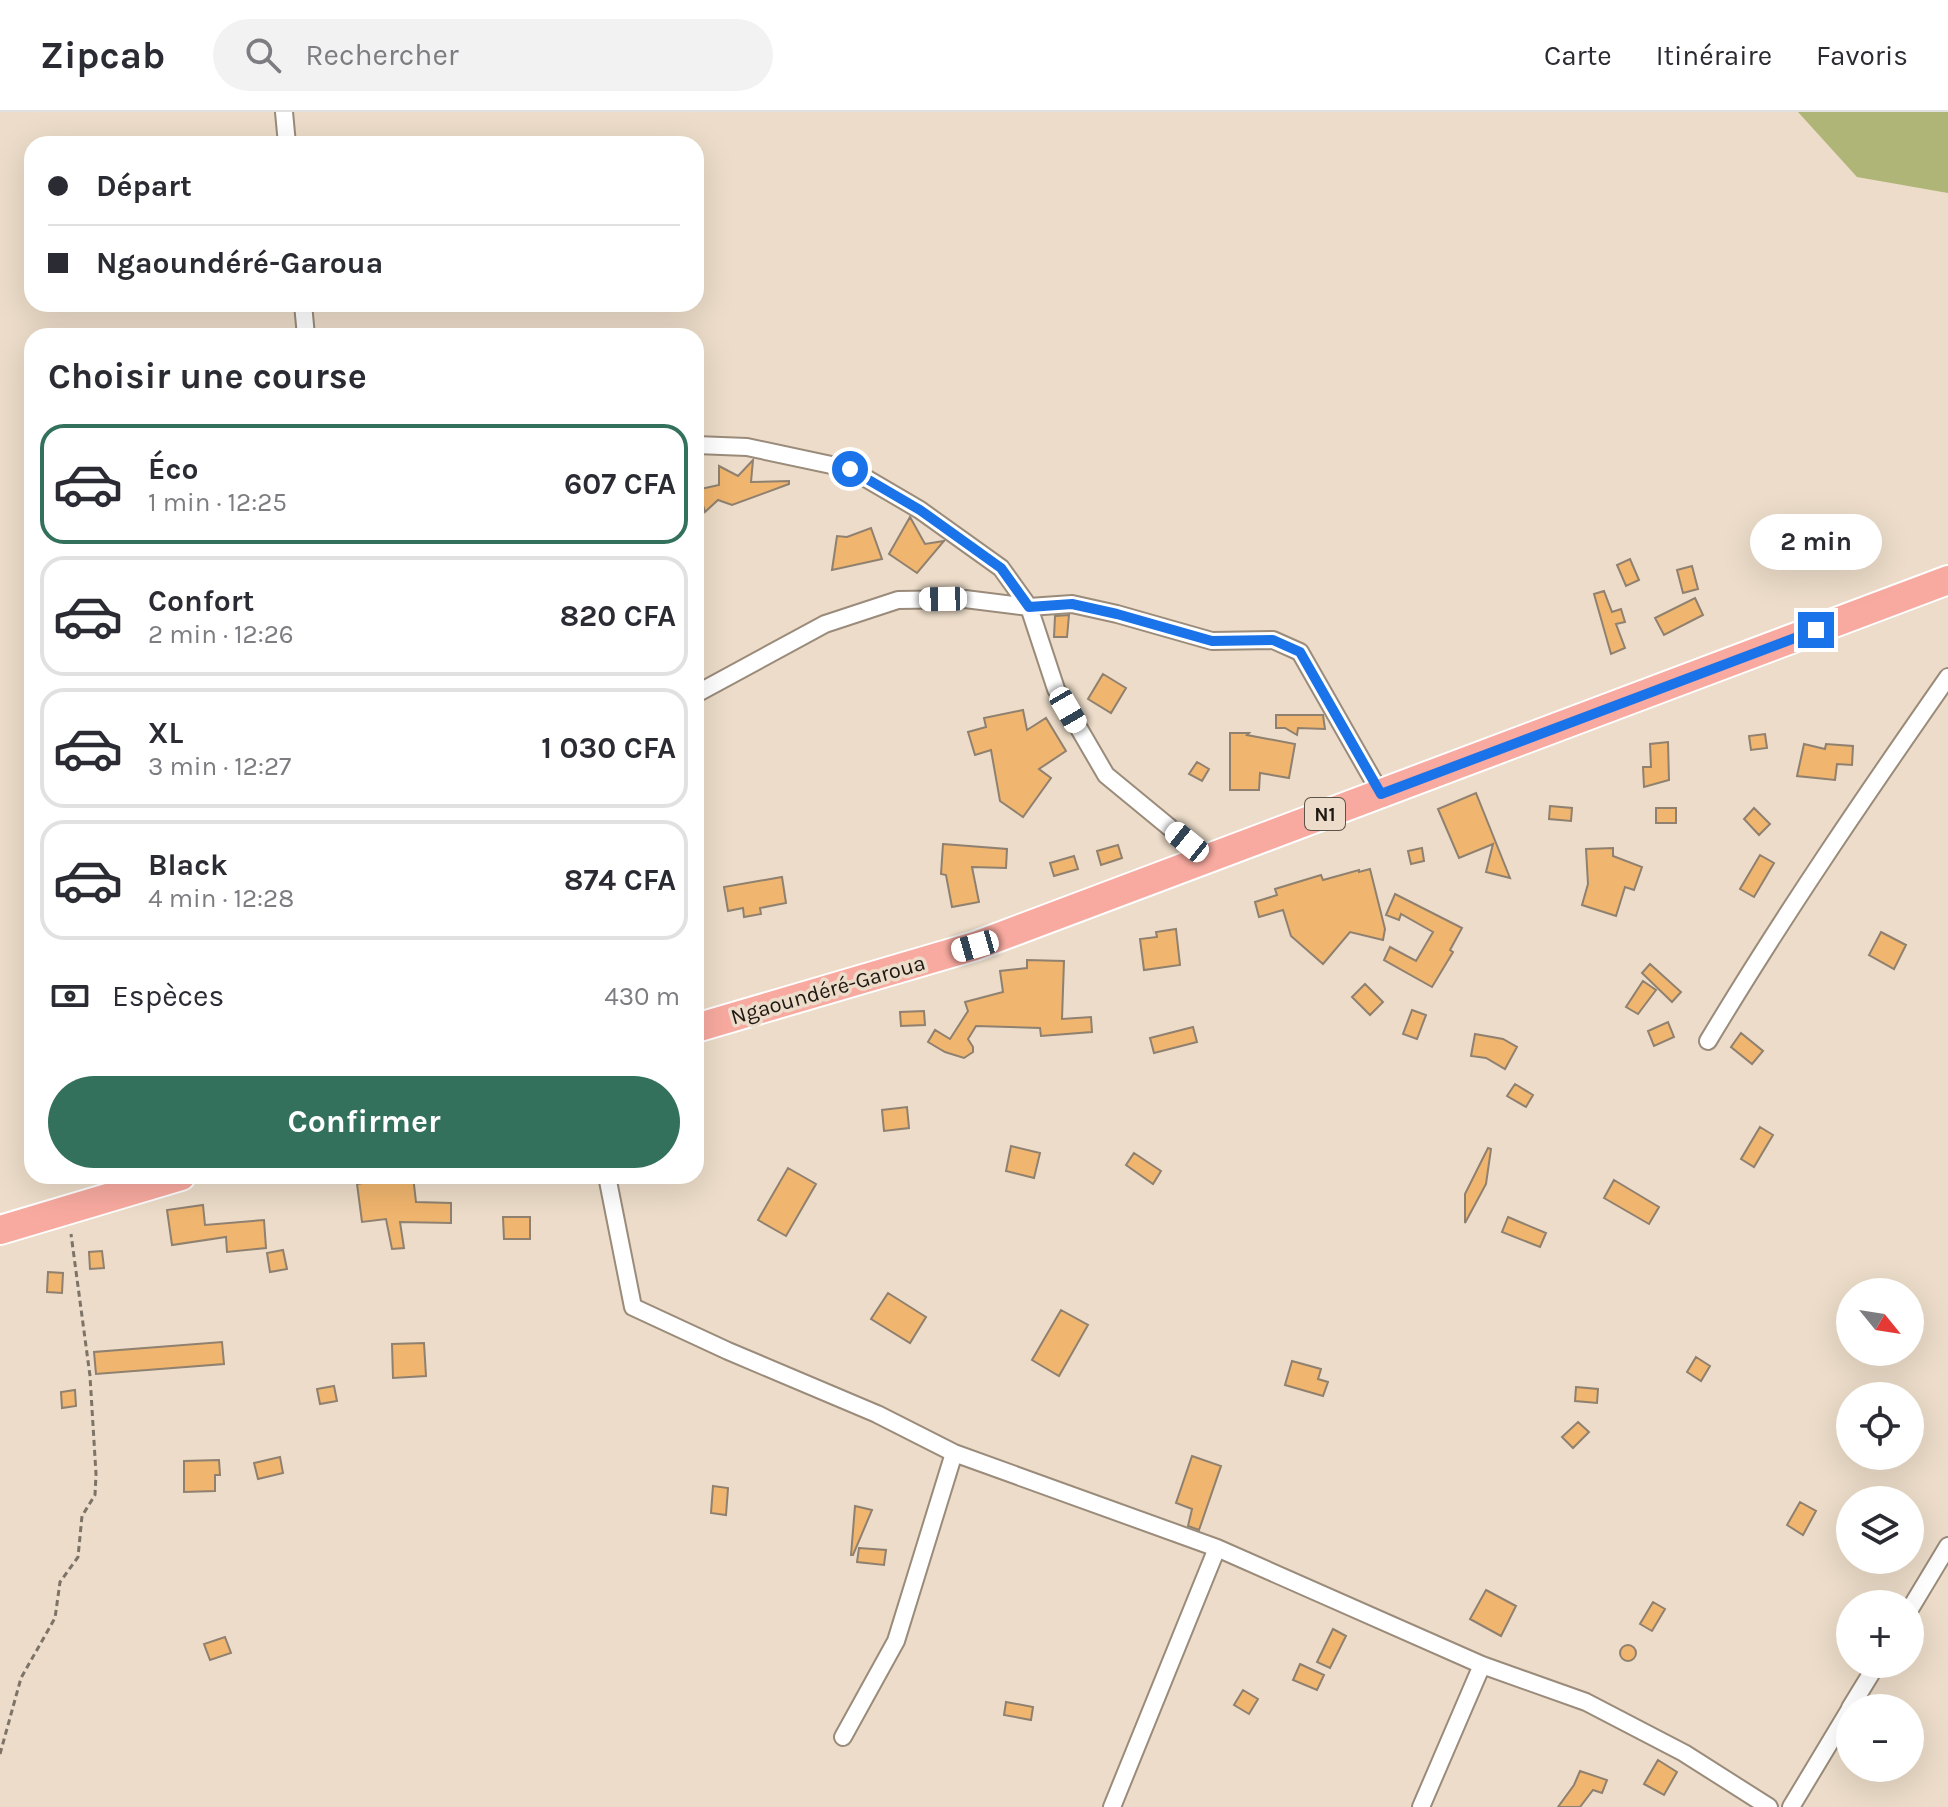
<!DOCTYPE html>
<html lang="fr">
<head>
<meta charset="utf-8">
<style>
  :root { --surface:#fff; --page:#f2f2f3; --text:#2b2b33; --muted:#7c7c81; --line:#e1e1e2; --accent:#33715d }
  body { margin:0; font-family:Karla,sans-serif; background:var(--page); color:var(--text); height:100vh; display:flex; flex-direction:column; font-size:30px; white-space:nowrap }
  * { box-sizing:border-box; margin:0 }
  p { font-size:26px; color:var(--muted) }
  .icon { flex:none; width:44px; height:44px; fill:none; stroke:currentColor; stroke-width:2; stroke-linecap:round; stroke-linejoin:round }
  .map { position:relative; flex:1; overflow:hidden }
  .details { position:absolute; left:24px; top:216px; width:680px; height:856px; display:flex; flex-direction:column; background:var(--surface); border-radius:24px; box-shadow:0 8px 32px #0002 }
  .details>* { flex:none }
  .hud { position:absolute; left:24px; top:24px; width:680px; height:176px; border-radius:24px; box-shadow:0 8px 32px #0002; display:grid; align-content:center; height:176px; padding:0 24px; background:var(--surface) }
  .needle { width:52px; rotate:120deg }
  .fabs { position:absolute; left:1836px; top:1166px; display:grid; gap:16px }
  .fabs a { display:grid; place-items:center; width:88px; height:88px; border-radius:50%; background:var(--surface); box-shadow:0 8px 32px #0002; font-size:40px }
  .end { position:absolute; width:36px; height:36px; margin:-18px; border:10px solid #1a73e8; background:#fff; box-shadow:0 0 0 4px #fff }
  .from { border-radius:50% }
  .bubble { position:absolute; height:56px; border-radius:28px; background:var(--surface); box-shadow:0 8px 32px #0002; font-size:26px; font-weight:700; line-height:56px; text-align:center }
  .car { position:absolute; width:24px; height:48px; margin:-24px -12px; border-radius:10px; box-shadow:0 0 6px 2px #0007; background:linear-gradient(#fff 24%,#345 0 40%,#fff 0 76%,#345 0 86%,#fff 0) }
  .hud b { display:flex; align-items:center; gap:28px; height:76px; font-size:30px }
  .hud b+b { border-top:2px solid var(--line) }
  .hud i { width:20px; height:20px; background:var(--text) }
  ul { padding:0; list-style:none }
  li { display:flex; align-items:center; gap:24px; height:120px; margin:0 16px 12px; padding:0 8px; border:4px solid var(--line); border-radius:24px }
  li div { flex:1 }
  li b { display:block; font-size:30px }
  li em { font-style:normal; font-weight:700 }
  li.selected { border-color:var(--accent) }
  li>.icon { width:72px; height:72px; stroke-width:1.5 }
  h2 { padding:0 24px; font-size:36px; line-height:96px }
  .pay { display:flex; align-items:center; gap:20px; height:88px; padding:0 24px; font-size:30px }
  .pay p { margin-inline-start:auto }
  .action { display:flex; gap:16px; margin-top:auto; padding:16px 24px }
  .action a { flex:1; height:92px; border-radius:48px; background:var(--accent); color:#fff; font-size:32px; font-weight:700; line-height:92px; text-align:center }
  header { display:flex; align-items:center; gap:48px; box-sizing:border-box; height:112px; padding:0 40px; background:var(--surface); border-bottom:2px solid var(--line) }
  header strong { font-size:38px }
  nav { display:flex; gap:44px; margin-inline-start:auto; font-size:28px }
  .search { width:560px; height:72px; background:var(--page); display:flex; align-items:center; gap:20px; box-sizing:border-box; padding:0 28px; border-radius:44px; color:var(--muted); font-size:30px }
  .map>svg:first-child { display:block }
</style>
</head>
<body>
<header>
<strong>Zipcab</strong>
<div class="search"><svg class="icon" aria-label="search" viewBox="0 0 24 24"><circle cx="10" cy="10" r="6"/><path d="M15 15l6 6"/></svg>Rechercher</div>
<nav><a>Carte</a><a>Itinéraire</a><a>Favoris</a></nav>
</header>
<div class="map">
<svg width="1948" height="1695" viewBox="0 0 1948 1695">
  <rect width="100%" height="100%" fill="#ecdcc9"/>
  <!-- green -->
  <path fill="#aeb577" d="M1798,0h150v81l-91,-16z"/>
  <!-- building -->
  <path fill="#f0b56e" stroke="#8f806f" stroke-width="2" d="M753,348l-2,22 38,-1v3l-57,21 -14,-5 -13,12 -6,-20 -3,-2 23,-5v-19l19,10z
    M910,405l15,27 19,-3 -27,32 -28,-19z
    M871,416l11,31 -50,11 5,-34 10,1z
    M1630,447l9,21 -13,6 -9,-21z
    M1692,454l6,23 -15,4 -6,-23z
    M1604,479l8,21 9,-3 4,13 -9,2 9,24 -14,6 -17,-60z
    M1695,486l8,17 -39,20 -9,-17z
    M1069,503l-2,22h-13l1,-21z
    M1103,562l23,14 -15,25 -23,-14z
    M1023,598l4,20 19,-12 20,33 -27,18 12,9 -28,39 -23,-16 -9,-51 -16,5 -7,-23 18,-5 -2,-9z
    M1276,603h47l2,14 -27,-1 -1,7 -12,-7h-9z
    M1230,621h19l-2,2 48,9 -6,34 -29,-5 -1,17h-29z
    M1765,622l2,14 -16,2 -2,-14z
    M1668,630l1,38 -25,7 -1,-20h8l-1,-23z
    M1804,632l21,5 1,-5 27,2 -1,19 -15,-1 -2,16 -38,-4z
    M1197,650l12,7 -7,12 -13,-7z
    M1476,681l34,85 -24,-6 7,-28 -34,14 -21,-49z
    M1550,694l22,2 -1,13 -22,-2z
    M1656,696h20v15h-20z
    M1754,696l16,16 -11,11 -15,-16z
    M943,732l64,5 -1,19 -34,-1 7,35 -27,5 -6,-32 -5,-1z
    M1118,733l4,13 -21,7 -4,-14z
    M1422,736l2,13 -13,3 -3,-13z
    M1613,736v8l29,11 -8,23 -9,-3 -9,29 -34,-11 6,-21 -2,-35z
    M1760,743l14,8 -20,34 -14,-8z
    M1074,744l4,13 -24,7 -4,-13z
    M1370,757l15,60 -2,11 -33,-8 -27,32 -32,-28 -8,-26 -24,7 -4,-15 22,-7 -2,-6 46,-14 2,5 36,-10v2z
    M782,765l4,26 -26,5 1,6 -17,3 -1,-9 -15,3 -4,-24z
    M1395,782l67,34 -12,22 3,2 -21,35 -48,-27 6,-13 26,14 17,-29 -32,-18 -2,6 -13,-5z
    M1176,817l4,36 -36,5 -4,-31 17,-2 -1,-5z
    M1881,820l25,13 -12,24 -25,-14z
    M1027,848l37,1 -2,58 29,-2 1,15 -51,4 -1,-8 -64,-2 -8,13 5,8v5l-9,6 -19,-6 -17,-10 7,-12 15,9 18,-28 -3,-9 38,-10 -3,-21 27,-3z
    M1650,852l31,28 -9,10 -30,-29z
    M1643,869l13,9 -18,24 -12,-7z
    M1365,872l18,18 -13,13 -18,-18z
    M1412,898l14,5 -9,24 -14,-5z
    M924,899l1,14 -24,1 -1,-14z
    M1668,910l6,15 -20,9 -6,-15z
    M1193,915l4,15 -43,11 -4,-15z
    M1741,921l22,18 -11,13 -21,-17z
    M1475,922l28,5 14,8 -12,22 -19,-11 -15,-2z
    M1515,972l18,11 -7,12 -19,-11z
    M907,995l2,21 -25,3 -2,-21z
    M1760,1015l13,8 -19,32 -13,-8z
    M1011,1034l29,7 -6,25 -28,-7z
    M1488,1036l3,1 -5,35 -21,39v-29z
    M1134,1041l27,18 -8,13 -27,-19z
    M788,1056l28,16 -30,52 -28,-16z
    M402,1064h11l3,26 35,1v20l-51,-1 4,26 -12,1 -6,-30 -24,3 -5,-38z
    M1614,1068l45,27 -10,17 -45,-26z
    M203,1093l2,20 59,-5 2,28 -39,4 -1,-15 -54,8 -5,-35z
    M503,1105h27v22h-26z
    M1508,1105l38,16 -6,14 -38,-15z
    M283,1138l4,19 -17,3 -3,-19z
    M102,1139l2,17 -14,1 -1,-17z
    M48,1160l15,1 -1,20 -15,-1z
    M888,1181l38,24 -16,26 -39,-24z
    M1061,1198l27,15 -29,51 -27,-16z
    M222,1230l2,22 -128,10 -2,-22z
    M424,1231l2,33 -33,2 -1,-34z
    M1696,1245l14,9 -9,15 -14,-9z
    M1292,1249l29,8 -3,10 10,3 -5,14 -38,-11z
    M334,1274l3,15 -17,3 -3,-15z
    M1576,1275l22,2 -1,14 -22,-2z
    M75,1278l1,16 -14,2 -1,-16z
    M1578,1310l11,10 -16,16 -11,-11z
    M1192,1344l29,10 -22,64 -11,-4 4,-17 -16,-6z
    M280,1345l3,16 -25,6 -4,-16z
    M219,1348l1,15h-5v16l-31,1v-31z
    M713,1374l15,2 -2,27 -15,-2z
    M1800,1390l16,9 -13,24 -16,-10z
    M855,1394l17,4 -19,45h-2z
    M859,1436l27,2 -2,15 -27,-3z
    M1486,1478l30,16 -15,30 -31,-17z
    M1653,1490l12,7 -13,22 -12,-7z
    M1333,1517l13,7 -16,32 -13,-6z
    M225,1525l6,16 -21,7 -6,-16z
    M1620 1541a8 8 0 1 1 16 0a8 8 0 1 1-16 0Z
    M1300,1552l24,11 -7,15 -24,-10z
    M1243,1578l15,9 -9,15 -15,-9z
    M1006,1590l27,5 -2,13 -27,-5z
    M1658,1648l19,12 -13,23 -20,-11z
    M1580,1659l27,9 -5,13 -9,-3 -13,17h-22l16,-22z"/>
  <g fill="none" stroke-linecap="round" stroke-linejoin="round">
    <defs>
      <path id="street" d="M284,0l3,32
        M303,192l3,32
        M696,333l51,2 103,22 70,41 81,58 28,39 27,82 50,86 102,84
        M696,582l129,-70 73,-24 67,-1 64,8 43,-3 45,10 95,27 61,-1 27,12 81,142
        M1708,929c75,-125 157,-245 240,-364
        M607,1064l26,131 95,44 149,63 77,39 263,95 265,117 104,37 98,51 85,54
        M1910,1497l38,-63
        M1850,1596l27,-44
        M843,1625l53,-96 58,-188
        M1112,1695l105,-259
        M1421,1695l61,-142
        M1791,1695l59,-98"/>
      <path id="highway" d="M696,916l279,-82 973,-366
        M0,1118l181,-54"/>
    </defs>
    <!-- street casing -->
    <use href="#street" stroke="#9a8b7a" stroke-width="20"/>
    <!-- highway casing -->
    <use href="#highway" stroke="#fff" stroke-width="32"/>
    <!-- path -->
    <path stroke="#7d7367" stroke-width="3" stroke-dasharray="6 4" stroke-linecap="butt" d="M0,1642l21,-76 34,-60 5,-36 18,-25 4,-41 13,-21 1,-21 -6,-98 -19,-142"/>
    <!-- street -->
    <use href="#street" stroke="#fff" stroke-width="16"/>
    <!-- highway -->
    <use href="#highway" stroke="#f8aaa0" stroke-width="28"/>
  </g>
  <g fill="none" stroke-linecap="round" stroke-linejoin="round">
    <!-- route -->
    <path stroke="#1a73e8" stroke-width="10" d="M850,357l70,41 81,58 28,39 43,-3 45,10 95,27 61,-1 27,12 81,142 435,-164"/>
  </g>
  <g text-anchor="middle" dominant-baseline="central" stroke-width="7" stroke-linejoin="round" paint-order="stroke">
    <!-- shield labels -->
    <rect fill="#ecdcc9" stroke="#5c5349" stroke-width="2" x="1305" y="686" width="40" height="32" rx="6"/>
    <g font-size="20" font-weight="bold" fill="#1e1812">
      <text x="1325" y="702">N1</text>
    </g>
    <!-- street labels -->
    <g font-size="22" fill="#1e1812" stroke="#ecdcc9">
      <text transform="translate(828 878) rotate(-16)">Ngaoundéré-Garoua</text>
    </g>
  </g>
</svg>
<div class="fabs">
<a><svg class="needle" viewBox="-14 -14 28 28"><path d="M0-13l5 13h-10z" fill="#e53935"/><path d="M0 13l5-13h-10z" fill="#7c7c81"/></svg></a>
<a><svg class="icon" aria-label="locate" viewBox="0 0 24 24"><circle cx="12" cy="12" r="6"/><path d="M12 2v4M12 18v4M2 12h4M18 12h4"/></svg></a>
<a><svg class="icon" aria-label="layers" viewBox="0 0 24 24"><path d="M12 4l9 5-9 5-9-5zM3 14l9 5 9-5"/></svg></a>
<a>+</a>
<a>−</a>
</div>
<i class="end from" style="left:850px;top:357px"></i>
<i class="end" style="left:1816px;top:518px"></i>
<div class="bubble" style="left:1750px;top:402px;width:132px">2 min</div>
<i class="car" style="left:943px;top:487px;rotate:269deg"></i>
<i class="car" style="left:1068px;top:598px;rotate:150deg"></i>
<i class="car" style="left:1187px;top:730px;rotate:309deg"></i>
<i class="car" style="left:975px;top:834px;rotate:254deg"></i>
<div class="hud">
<b><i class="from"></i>Départ</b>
<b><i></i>Ngaoundéré-Garoua</b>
</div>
<section class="details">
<h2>Choisir une course</h2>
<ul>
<li class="selected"><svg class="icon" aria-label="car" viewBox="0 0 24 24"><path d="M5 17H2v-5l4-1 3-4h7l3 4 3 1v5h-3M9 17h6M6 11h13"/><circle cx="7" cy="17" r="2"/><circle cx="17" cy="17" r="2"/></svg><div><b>Éco</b><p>1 min · 12:25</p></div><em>607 CFA</em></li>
<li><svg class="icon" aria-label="car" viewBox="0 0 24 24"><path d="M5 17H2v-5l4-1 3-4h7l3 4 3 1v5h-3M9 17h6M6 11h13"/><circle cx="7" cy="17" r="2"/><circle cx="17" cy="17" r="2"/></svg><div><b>Confort</b><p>2 min · 12:26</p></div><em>820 CFA</em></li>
<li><svg class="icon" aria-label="car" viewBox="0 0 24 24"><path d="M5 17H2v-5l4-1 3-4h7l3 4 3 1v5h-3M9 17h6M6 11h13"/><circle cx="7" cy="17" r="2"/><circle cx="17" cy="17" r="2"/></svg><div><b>XL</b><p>3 min · 12:27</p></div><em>1 030 CFA</em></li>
<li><svg class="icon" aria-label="car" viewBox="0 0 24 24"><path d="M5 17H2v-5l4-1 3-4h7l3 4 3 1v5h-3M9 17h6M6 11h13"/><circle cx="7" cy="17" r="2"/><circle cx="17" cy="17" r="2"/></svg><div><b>Black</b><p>4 min · 12:28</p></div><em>874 CFA</em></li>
</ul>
<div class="pay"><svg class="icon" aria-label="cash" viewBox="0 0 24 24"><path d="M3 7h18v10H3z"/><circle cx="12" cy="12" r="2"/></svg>Espèces<p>430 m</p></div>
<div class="action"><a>Confirmer</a></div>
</section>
</div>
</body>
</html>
